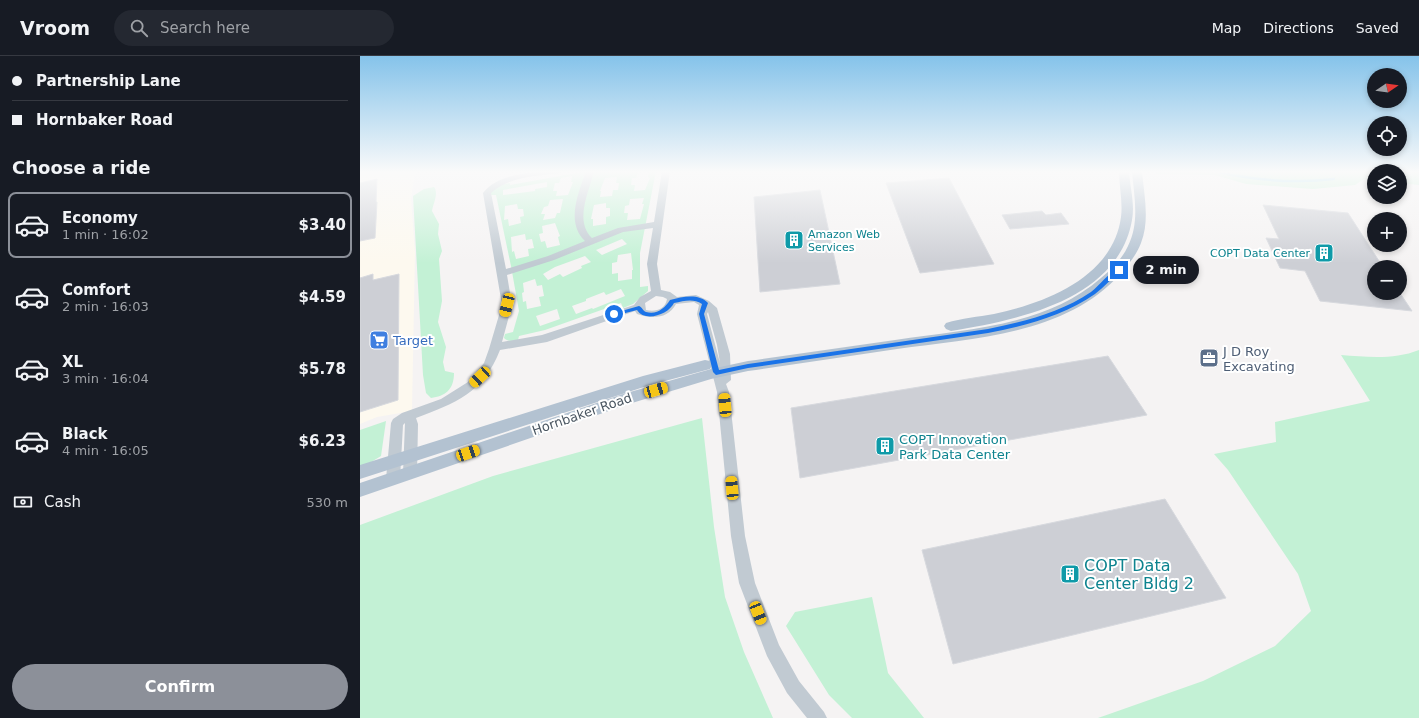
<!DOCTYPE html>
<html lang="en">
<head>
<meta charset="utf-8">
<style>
  :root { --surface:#171b24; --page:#242831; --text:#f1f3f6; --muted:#9ea1a6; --line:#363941; --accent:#8c9099 }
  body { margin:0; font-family:"DejaVu Sans",sans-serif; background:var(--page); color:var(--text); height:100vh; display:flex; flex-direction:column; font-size:15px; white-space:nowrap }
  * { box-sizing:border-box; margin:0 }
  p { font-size:13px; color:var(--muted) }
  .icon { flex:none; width:22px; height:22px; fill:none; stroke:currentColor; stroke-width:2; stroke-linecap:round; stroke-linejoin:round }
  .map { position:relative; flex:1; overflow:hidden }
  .side { display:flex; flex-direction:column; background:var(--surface); width:360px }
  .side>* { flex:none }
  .guide { display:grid; align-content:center; height:88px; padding:0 12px; background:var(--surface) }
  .needle { width:26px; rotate:77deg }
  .tools { position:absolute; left:1007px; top:12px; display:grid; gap:8px }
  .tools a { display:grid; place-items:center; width:40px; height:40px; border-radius:50%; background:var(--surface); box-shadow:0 2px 6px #0003; font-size:20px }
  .end { position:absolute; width:18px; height:18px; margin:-9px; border:5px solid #1a73e8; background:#fff; box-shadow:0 0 0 2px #fff }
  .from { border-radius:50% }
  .bubble { position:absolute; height:28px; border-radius:14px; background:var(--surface); box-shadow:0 2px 6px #0003; font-size:13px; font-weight:600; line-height:28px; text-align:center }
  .car { position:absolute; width:12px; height:24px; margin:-12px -6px; border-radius:5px; box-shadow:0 0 3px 1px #0007; background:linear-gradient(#f5c518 24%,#345 0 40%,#f5c518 0 76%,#345 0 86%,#f5c518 0) }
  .guide b { display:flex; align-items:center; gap:14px; height:38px; font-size:15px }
  .guide b+b { border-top:1px solid var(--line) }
  .guide i { width:10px; height:10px; background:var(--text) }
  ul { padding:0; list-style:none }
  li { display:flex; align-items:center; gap:12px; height:66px; margin:0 8px 6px; padding:0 4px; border:2px solid transparent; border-radius:8px }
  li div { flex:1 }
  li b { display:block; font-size:15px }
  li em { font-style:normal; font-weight:600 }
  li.active { border-color:var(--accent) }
  li>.icon { width:36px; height:36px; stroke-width:1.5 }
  h2 { padding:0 12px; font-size:18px; line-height:48px }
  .pay { display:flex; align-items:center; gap:10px; height:44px; padding:0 12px; font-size:15px }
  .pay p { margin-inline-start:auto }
  .action { display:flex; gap:8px; margin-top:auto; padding:8px 12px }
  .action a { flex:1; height:46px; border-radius:24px; background:var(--accent); color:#fff; font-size:16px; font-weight:600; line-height:46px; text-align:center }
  header { display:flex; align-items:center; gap:24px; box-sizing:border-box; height:56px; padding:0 20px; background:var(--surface); border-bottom:1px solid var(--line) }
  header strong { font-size:19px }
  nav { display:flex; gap:22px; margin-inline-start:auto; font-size:14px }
  .search { width:280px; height:36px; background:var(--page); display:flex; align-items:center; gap:10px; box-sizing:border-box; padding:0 14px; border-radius:22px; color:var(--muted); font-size:15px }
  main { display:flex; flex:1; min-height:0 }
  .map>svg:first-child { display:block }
</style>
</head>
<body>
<header>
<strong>Vroom</strong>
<div class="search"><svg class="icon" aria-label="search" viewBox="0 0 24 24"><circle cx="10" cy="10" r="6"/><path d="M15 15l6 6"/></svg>Search here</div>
<nav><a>Map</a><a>Directions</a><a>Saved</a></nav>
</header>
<main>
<section class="side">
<div class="guide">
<b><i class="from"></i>Partnership Lane</b>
<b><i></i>Hornbaker Road</b>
</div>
<h2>Choose a ride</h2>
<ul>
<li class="active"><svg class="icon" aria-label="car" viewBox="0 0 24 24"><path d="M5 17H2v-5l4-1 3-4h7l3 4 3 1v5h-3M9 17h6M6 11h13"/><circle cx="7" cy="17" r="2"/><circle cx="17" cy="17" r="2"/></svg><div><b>Economy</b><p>1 min · 16:02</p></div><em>$3.40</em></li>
<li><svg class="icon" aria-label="car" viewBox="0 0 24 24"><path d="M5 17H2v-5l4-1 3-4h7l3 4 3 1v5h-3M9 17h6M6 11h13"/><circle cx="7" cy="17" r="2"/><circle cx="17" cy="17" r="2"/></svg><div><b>Comfort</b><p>2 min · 16:03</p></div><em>$4.59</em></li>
<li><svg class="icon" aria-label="car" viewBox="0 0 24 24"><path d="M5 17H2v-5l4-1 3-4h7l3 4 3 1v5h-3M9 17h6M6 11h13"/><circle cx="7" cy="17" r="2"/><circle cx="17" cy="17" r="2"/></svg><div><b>XL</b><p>3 min · 16:04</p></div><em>$5.78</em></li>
<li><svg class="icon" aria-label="car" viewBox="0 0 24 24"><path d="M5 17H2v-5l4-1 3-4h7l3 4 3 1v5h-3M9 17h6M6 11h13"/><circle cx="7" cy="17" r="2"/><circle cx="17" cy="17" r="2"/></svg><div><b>Black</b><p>4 min · 16:05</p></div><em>$6.23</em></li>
</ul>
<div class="pay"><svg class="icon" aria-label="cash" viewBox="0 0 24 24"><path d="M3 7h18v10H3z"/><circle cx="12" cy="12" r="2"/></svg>Cash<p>530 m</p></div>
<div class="action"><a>Confirm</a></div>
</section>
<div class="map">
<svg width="1059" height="662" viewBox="0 0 1059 662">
  <rect width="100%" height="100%" fill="#f5f3f3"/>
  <!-- commercial -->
  <path fill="#fdf9ef" d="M0,115h55l-4,28 4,53 -3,159 -35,6 -17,7z"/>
  <!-- green -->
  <path fill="#c3f1d5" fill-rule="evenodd" d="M228,115h26l2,2 7,-2h33l-16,82v34l8,-1v5l-15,13 -10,4 -2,-5 -76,27 -26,6 -1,4c-6,1 -10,2 -14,-2l1,-4 8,-2 6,-21 -8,-45 -15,-71h-5l-1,-2c4,-6 13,-9 20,-10v2zM289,115l-1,6 2,1 -5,12 -11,1 1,-6h-4l1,-7h4l2,-6zM212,120l-1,6h2l-5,13 -12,1 1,-5h-4l2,-8h4l2,-5zM257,121l-1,6h3l-1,7h-5l-1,6 -12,1 1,-6h-1l5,-13zM187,126v5l-12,2v2l-32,4v-5zM284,142l-2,6h2l-4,15 -13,1 1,-7h-4l1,-7 4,-1 1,-6zM203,143l-3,14h-3l-2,5 -12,2 2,-6h-4l3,-7 4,-1 2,-6zM246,147v5h4v8l-4,1v7l-13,2v-7h-2l3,-14zM157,148l1,5h5l1,7 -4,1 1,6 -12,3 -1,-7 -4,1 1,-14zM195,167l5,13 -2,1 2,8 -13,3 -2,-7 -4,1 -2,-8 4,-1 -1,-7zM165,178l1,6 6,-1 2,9 -6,1 1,7 -13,3 -2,-8 -2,1 -1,-15zM262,183l5,5 -25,11 -6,-5zM271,197l2,17h-1v9l-14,2v-8l-6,1v-11l5,-1 1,-7zM225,200l6,6 -10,4 1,2 -19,9 -3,-3 -12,6 -5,-6 12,-7zM175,223l2,7 5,-1 2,11 -5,1 2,9 -14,3 -1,-8 -3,1 -1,-9 2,-1 -1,-9zM261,233l4,7 -32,13 -1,-1 -16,6 -4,-8 14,-5v-2l18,-7 2,3zM197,253l3,10 -20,7 -4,-10z
    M795,115h264v14l-19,-2v-12h-26v9l-10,-1 -9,6 -42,4 -67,-5 -31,-9 -59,-1z
    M74,131c5,6 -1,17 -2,24l7,13 -1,10 4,17 -3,8 3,42 -4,21 8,25 -3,15 2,9 9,2c0,17 -9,23 -23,25l-5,-5 -3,-18 -10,-179 11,-7z
    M1059,294v368h-321l105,-37 72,-35 36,-35 -13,-37 -70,-104 -14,-16 62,-12 -1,-20 95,-21 -29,-46c26,2 53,5 78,-5z
    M342,362l12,109 11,70 19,55 29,66h-413v-193l133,-49z
    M26,365l-5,35 -13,8 -8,3v-37z
    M512,541l16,76 36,45h-72l-23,-23 -43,-69 9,-14z"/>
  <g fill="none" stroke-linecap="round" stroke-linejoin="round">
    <!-- stream -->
    <path stroke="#90daee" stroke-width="2.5" d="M853,115c40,9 80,13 121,8"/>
  </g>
  <!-- building -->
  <path fill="#cdcfd5" stroke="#d7d9de" d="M589,122l45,86 -74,9 -34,-90z
    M17,123l-1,23h1l-2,36 -15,3v-58z
    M460,134l20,94 -80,8 -6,-95z
    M903,149l85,8 35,54h-9v26h26l12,18 -92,-10 -15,-30 -25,-3 -14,-30 13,1z
    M682,155l4,4 15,-2 8,11 -59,5 -8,-14z
    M13,218v6l26,-6 -1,126 -38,12v-134z
    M748,300l39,59 -347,63 -9,-70z
    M805,443l61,99 -273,66 -31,-114z"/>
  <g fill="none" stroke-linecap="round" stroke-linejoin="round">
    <!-- minor -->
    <path fill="#c1cad2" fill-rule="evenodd" d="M186,115h19l-4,2c-23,3 -52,3 -70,20l15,76 42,-13 37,-15c-20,-19 -6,-49 1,-70h8c-5,21 -20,50 -2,67l26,-10 36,-6 8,-51h8l-13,93 4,26 9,2 7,5 19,-2 13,6 8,7 13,46 1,26 -5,4 3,8 16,144 10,47 24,62 20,36 25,31 3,6h-20l-20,-25 -20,-37 -28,-73 -8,-47 -14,-144 -20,-78 2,-9 -5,-3 -18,2c-8,15 -24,15 -39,10l-2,-3 -88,31 -47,8c-17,43 -44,53 -84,68l2,6 -1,49 -2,4 -5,2 -5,-2 -2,-4 2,-50 -2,2 -3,54 -2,4 -5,2 -5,-2 -2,-4 5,-56 2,-4 9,-6 39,-14 27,-17 16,-19 5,-14 13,-44 -19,-112c14,-18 42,-20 63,-22zM293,172l-6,36 4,27 -11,6 -6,8 -92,30 -40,7 10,-37 -5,-30 47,-15 69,-28zM296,240l7,1 4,2c-2,11 -12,13 -21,11l-1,-7zM348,256l9,33 3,18 -13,-49z"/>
    <!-- major -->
    <path fill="#b3c2d1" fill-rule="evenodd" d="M759,115h10c1,16 6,33 3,49 -14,80 -114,100 -181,111l-5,-2 -2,-3 2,-3c16,-5 32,-6 48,-9 52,-11 119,-37 127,-97 2,-15 -2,-31 -2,-46z
      M772,115h10c2,24 8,49 -1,72 -4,11 -12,21 -20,30 -54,62 -148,65 -224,76 -49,7 -99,15 -149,22l-37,8 -79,24 -272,94v-14l263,-89 88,-25 37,-8c49,-7 98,-14 147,-21 71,-11 150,-13 206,-62 11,-9 21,-19 27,-32 12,-24 6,-50 4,-75z
      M345,304l5,1 2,4 -2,4 -60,16 -290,94v-14l283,-89z"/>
  </g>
  <!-- sky -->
  <linearGradient id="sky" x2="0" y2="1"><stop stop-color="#85c3ea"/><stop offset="0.56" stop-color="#fafafa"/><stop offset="1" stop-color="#fafafa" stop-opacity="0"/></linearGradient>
  <rect width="1059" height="207" fill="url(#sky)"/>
  <!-- route -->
  <path fill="#1a73e8" d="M759,212l2,2v1c-9,7 -17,16 -26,23 -31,22 -71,32 -107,39l-240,35 -32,7 -3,-3 -14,-58 3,-10c-9,-6 -18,-3 -28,-1 -5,11 -29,20 -37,7l-23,6 -3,-2 28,-8c3,1 4,5 7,6 11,3 19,-4 24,-12 13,-3 28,-7 38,3l-4,11 15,56 29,-6 240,-35c35,-7 72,-16 103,-37 9,-7 17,-19 28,-24z"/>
  <!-- icons -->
  <defs>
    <symbol id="building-square" viewBox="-11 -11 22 22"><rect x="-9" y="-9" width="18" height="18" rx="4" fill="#0f9aa8" stroke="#fff"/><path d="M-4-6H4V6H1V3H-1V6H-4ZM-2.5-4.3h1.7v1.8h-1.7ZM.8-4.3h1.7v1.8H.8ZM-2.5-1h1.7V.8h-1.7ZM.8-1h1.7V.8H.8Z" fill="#fff"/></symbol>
    <symbol id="supermarket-square" viewBox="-11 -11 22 22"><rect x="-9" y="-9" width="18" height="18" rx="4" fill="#3f7fe0" stroke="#fff"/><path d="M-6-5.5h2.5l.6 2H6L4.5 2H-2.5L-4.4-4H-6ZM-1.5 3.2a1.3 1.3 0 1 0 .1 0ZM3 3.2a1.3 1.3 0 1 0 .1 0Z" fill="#fff"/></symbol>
    <symbol id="office-square" viewBox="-11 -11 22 22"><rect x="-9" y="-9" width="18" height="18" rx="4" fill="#5c6f8a" stroke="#fff"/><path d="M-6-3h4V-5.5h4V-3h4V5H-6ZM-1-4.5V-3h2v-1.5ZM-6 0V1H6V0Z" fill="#fff"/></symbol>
  </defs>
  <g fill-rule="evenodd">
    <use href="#building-square" x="423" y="173" width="22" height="22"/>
    <use href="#building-square" x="953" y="186" width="22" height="22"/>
    <use href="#supermarket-square" x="8" y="273" width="22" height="22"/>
    <use href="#office-square" x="838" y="291" width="22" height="22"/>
    <use href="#building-square" x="514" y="379" width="22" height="22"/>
    <use href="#building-square" x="699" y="507" width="22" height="22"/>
  </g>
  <g text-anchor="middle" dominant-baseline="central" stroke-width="4" stroke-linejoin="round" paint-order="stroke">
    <!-- far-culture labels -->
    <g font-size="11" fill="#0d838f" stroke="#fff" text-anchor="start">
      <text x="448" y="178">Amazon Web<tspan x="448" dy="13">Services</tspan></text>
      <text x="950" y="197" text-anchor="end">COPT Data Center</text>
    </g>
    <!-- shop labels -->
    <g font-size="13" fill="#366cbe" stroke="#fff" text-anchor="start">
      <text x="33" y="284">Target</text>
    </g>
    <!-- service labels -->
    <g font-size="13" fill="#4e5e75" stroke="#fff" text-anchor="start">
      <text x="863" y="295">J D Roy<tspan x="863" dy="15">Excavating</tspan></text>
    </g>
    <!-- street labels -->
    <g font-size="13" fill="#4a5661" stroke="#fff">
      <text transform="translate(222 358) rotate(-19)">Hornbaker Road</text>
    </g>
    <!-- culture labels -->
    <g font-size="13" fill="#0d838f" stroke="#fff" text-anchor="start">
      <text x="539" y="383">COPT Innovation<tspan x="539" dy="15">Park Data Center</tspan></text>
    </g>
    <!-- near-culture labels -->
    <g font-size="16" fill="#0d838f" stroke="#fff" text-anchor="start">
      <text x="724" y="509">COPT Data<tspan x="724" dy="18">Center Bldg 2</tspan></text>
    </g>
  </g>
</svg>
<div class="tools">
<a><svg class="needle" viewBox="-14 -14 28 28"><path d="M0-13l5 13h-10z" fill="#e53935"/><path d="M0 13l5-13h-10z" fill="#9ea1a6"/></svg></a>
<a><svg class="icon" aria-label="locate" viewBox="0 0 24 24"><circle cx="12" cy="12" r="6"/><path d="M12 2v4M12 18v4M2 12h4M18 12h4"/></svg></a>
<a><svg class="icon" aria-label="layers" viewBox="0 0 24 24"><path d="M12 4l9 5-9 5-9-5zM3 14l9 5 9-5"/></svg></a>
<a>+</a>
<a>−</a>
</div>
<i class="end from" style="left:254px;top:258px"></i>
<i class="end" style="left:759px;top:214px"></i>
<div class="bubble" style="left:773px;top:200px;width:66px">2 min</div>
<i class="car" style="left:147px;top:249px;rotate:194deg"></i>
<i class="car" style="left:120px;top:321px;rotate:227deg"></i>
<i class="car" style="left:296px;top:334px;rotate:74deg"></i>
<i class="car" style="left:365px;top:349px;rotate:355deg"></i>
<i class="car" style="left:108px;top:397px;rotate:71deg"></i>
<i class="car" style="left:372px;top:432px;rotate:355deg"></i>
<i class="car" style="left:398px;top:557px;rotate:158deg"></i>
</div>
</main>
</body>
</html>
